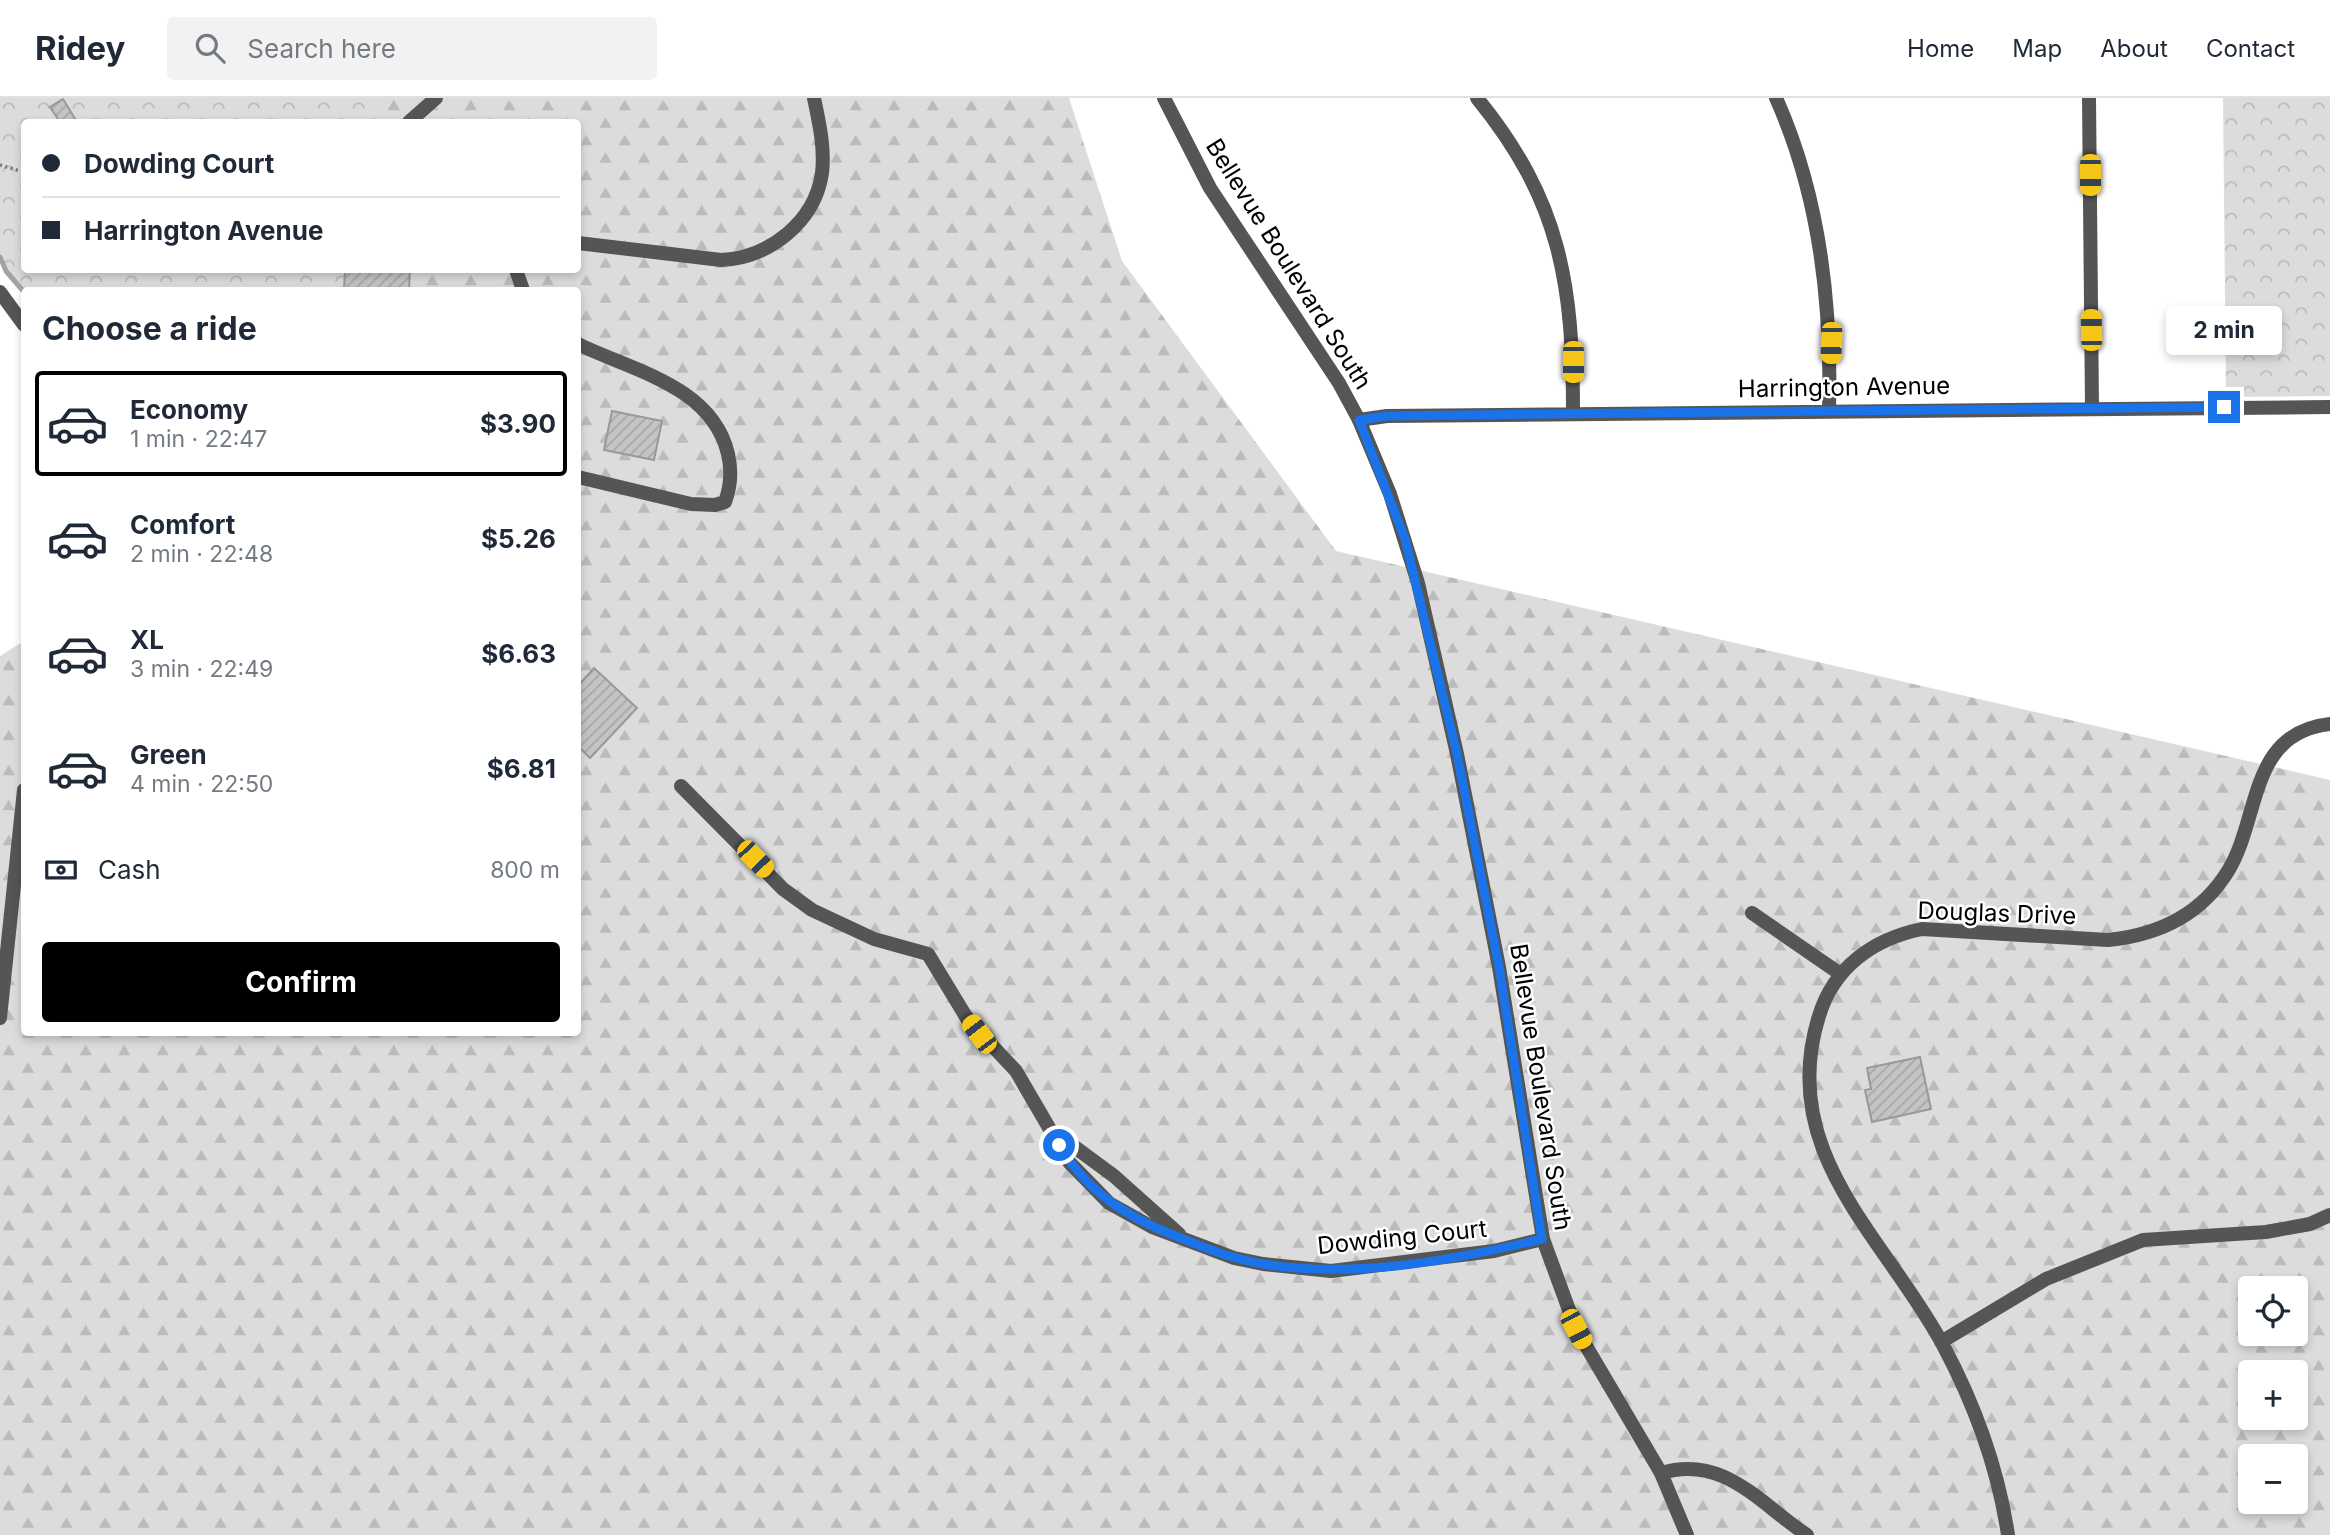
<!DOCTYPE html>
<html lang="en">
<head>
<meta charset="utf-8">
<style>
  :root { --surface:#fff; --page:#f2f2f3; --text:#1f2937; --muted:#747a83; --line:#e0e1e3; --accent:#000 }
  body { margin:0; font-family:Inter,sans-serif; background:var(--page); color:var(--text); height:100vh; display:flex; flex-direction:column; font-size:26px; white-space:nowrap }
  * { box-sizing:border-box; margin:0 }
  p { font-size:23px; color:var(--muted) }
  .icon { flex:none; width:38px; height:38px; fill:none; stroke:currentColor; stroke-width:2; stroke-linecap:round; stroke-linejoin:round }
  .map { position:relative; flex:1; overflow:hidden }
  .sheet { position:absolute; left:21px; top:189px; width:560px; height:749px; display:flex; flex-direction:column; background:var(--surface); border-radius:7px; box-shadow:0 4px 10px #0003 }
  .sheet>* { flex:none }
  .top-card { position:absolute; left:21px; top:21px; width:560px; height:154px; border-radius:7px; box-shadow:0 4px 10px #0003; display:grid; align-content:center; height:154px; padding:0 21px; background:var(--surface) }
  .tools { position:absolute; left:2238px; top:1178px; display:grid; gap:14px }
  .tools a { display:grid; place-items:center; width:70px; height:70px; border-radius:7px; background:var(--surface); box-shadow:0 4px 10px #0003; font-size:35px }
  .end { position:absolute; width:32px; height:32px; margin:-16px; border:9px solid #1a73e8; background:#fff; box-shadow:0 0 0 4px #fff }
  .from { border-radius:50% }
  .bubble { position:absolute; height:49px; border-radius:7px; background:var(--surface); box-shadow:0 4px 10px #0003; font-size:23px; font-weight:700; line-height:49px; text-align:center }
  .car { position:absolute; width:21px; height:42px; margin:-21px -10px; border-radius:9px; box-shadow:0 0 5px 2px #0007; background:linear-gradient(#f5c518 24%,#345 0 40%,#f5c518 0 76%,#345 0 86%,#f5c518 0) }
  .top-card b { display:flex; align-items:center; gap:24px; height:66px; font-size:26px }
  .top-card b+b { border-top:2px solid var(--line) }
  .top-card i { width:18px; height:18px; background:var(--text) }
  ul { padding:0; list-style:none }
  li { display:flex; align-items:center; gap:21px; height:105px; margin:0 14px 10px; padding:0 7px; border:4px solid transparent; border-radius:7px }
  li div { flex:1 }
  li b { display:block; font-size:26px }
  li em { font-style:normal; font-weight:700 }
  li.current { border-color:var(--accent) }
  li>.icon { width:63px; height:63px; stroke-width:1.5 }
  h2 { padding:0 21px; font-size:32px; line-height:84px }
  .pay { display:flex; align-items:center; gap:18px; height:77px; padding:0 21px; font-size:26px }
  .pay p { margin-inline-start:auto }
  .primary-button { display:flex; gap:14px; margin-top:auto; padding:14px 21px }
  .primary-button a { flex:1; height:80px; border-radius:7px; background:var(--accent); color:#fff; font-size:28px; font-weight:700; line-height:80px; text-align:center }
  header { display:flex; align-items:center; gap:42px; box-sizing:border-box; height:98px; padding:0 35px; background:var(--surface); border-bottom:2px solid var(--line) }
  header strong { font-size:33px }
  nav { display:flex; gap:38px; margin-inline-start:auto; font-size:24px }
  .search { width:490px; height:63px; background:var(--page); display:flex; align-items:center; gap:18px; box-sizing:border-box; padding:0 24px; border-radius:7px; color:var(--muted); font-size:26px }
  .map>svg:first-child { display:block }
</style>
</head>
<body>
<header>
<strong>Ridey</strong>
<div class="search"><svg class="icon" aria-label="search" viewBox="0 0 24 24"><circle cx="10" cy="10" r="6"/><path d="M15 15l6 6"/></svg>Search here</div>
<nav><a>Home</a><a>Map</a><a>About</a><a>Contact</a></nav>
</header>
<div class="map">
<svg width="2330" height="1437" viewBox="0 0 2330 1437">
  <defs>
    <pattern id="forest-firs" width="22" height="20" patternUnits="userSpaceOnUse" patternTransform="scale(1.75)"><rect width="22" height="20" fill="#dcdcdc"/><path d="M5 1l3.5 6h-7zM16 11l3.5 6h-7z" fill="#bbb"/></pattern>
    <pattern id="park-crowns" width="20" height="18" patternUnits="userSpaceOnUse" patternTransform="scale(1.75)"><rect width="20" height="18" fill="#dcdcdc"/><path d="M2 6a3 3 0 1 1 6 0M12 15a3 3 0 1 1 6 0" fill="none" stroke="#bbb"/></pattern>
    <pattern id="building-hatch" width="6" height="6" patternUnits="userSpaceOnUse" patternTransform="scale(1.75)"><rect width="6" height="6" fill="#c4c4c4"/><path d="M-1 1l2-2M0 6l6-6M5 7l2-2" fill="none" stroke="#a7a7a7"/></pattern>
  </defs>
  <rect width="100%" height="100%" fill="#fff"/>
  <!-- forest -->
  <path fill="url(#forest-firs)" fill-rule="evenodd" d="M243,0h826l53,163 214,290 994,229v755h-2330v-879l24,-15v391h554v-742h-375l-5,-20h380v-148h-351zM2250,1190h46v46h-46zM2250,1274h46v46h-46zM2250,1358h46v46h-46z"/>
  <!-- park -->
  <path fill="url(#park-crowns)" d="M0,0h375l-3,24h-348v148h329l-2,20h-327v5l-24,-33z
    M2223,0h107v298l-104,1z"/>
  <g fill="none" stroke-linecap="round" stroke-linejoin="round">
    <!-- stream -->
    <path stroke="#a3a3a3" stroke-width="5" d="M0,159l6,14 18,21"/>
  </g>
  <!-- building -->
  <path fill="url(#building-hatch)" stroke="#999" stroke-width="2" d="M63,1l14,23h-17l-10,-15z
    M345,172h65l-1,20h-65z
    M612,313l50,10 -8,39 -50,-10z
    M594,570l43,40 -47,50 -12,-12v-60z
    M1920,959l11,52 -59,13 -7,-32 6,-1 -4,-21z"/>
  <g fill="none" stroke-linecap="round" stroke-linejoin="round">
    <!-- path -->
    <path stroke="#777" stroke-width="3.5" stroke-dasharray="2 3.5" stroke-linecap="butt" d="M0,67l20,6"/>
    <!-- minor -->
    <path stroke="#555" stroke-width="14" d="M1477,0c84,103 96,186 96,315
      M1776,0c44,98 56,206 53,312
      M2089,0l3,309
      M409,24l27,-24
      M578,145l143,17c48,-2 94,-38 101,-87 3,-25 -3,-51 -8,-75
      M516,172l7,20
      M0,194l24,33
      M578,246c55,27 134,42 150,110 4,17 3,32 -3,48l-10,3 -24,-1 -113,-27
      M1359,322l28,-4 943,-9
      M681,688l102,103 29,21 62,29 54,15 40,66 48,51 53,91 40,41 43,24 82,31 29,6 68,7 163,-20 49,-12
      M1752,815l87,60
      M0,920l24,-228
      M1057,1036l57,42 65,58
      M1941,1244l105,-63 97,-39 123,-8 44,-8 20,-9
      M1661,1375c63,-19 99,31 146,62
      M2008,1437c-10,-67 -33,-130 -65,-190 -58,-108 -167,-192 -124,-329 15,-49 54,-77 103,-87l186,11c50,-5 93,-25 120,-69 33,-54 20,-138 102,-147"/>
    <!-- tertiary -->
    <path stroke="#555" stroke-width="14" d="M1164,0l46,90 129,195 20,37 31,74 28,89 39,171 42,213 44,272 33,90 85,144 26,62"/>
  </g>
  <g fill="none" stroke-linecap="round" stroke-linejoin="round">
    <!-- route -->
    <path stroke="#1a73e8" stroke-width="9" d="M1059,1047c29,48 68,72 119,92 28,11 56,23 86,27 91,15 190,-4 278,-25l-43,-272 -42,-213 -52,-215 -46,-119 28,-4 160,-2 677,-7"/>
  </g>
  <g text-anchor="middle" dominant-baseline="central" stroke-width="5" stroke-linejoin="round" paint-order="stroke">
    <!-- street labels -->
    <g font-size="24" fill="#000" stroke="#fff">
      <text transform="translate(1289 166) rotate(58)">Bellevue Boulevard South</text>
      <text transform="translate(1844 289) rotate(-1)">Harrington Avenue</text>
      <text transform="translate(1997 815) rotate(2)">Douglas Drive</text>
      <text transform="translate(1541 989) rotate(81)">Bellevue Boulevard South</text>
      <text transform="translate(1402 1139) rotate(-6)">Dowding Court</text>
    </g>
  </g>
</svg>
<div class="tools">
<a><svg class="icon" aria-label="locate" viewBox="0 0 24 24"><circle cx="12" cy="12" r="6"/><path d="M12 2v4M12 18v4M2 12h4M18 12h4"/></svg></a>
<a>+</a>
<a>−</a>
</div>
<i class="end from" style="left:1059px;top:1047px"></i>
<i class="end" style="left:2224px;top:309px"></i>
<div class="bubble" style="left:2166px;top:208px;width:116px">2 min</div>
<i class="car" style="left:2090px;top:77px;rotate:180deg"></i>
<i class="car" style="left:2091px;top:232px;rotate:359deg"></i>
<i class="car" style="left:1831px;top:245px;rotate:182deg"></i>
<i class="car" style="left:1573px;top:264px;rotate:180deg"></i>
<i class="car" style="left:755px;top:761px;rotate:136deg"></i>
<i class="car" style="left:979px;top:936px;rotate:323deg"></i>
<i class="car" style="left:1576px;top:1231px;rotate:152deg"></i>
<div class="top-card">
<b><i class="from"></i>Dowding Court</b>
<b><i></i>Harrington Avenue</b>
</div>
<section class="sheet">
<h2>Choose a ride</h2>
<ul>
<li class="current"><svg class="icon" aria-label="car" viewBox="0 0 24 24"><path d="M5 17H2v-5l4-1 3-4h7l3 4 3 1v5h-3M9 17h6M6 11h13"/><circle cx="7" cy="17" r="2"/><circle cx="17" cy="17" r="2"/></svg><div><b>Economy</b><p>1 min · 22:47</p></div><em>$3.90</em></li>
<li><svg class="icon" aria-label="car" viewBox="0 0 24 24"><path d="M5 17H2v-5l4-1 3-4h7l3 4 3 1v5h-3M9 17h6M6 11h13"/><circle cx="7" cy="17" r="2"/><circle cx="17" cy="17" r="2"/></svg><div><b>Comfort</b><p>2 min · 22:48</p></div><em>$5.26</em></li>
<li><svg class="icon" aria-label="car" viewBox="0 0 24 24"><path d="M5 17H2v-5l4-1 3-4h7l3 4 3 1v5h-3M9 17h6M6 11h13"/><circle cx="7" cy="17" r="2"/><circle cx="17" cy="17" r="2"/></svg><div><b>XL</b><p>3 min · 22:49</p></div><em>$6.63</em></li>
<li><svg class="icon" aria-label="car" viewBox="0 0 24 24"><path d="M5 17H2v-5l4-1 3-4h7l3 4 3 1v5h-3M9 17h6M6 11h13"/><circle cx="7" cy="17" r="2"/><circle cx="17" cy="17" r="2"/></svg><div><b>Green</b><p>4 min · 22:50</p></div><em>$6.81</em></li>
</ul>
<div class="pay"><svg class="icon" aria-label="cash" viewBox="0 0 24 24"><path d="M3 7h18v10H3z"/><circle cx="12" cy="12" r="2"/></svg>Cash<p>800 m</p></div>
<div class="primary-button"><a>Confirm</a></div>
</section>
</div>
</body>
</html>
